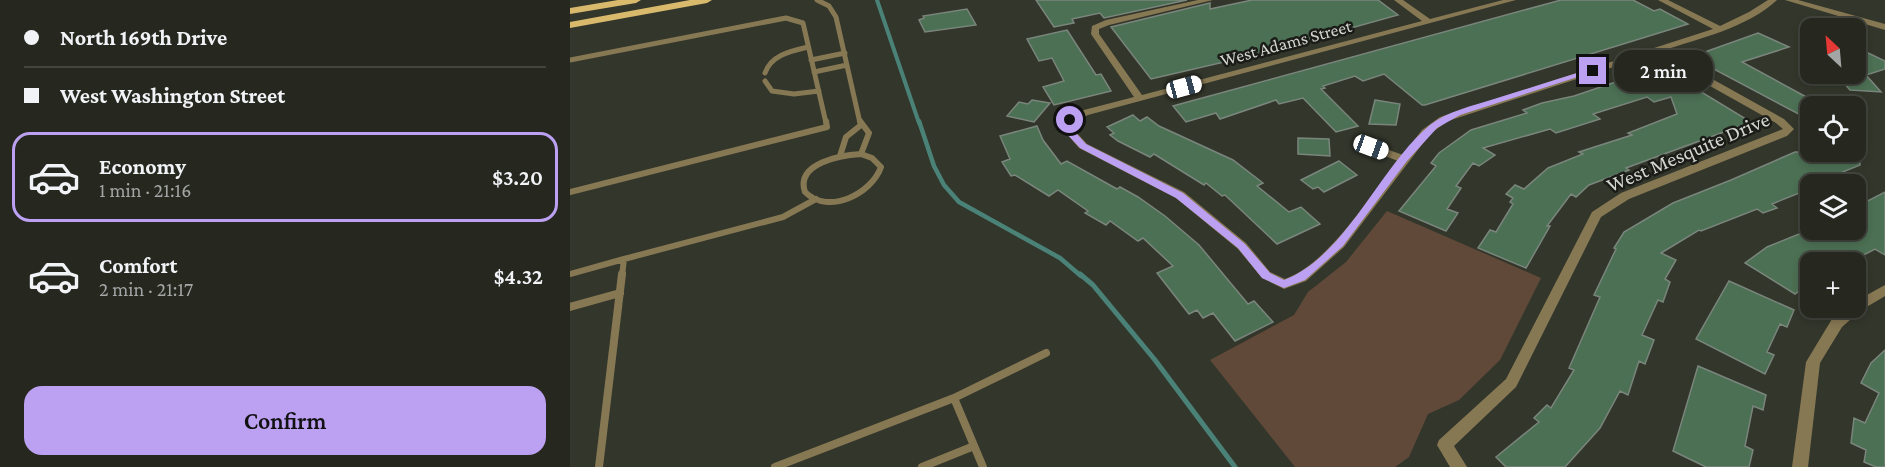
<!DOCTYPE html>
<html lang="en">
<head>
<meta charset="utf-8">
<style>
  :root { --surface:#262820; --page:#2e3029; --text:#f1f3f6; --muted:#a4a6a5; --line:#42443e; --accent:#bca0f2 }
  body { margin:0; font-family:"Crimson Pro",serif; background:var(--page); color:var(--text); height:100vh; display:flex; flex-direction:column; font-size:22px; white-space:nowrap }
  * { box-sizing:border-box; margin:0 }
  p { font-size:20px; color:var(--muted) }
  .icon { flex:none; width:33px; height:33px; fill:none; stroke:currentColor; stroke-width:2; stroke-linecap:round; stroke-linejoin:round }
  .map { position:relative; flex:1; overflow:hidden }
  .panel { display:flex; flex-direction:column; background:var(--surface); width:570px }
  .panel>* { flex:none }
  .top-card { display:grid; align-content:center; height:132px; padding:0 24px; background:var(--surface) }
  .needle { width:39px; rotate:334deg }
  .controls { position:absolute; left:1230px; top:18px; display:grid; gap:12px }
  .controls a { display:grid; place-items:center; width:66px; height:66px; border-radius:12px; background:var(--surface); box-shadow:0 3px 9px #0003,0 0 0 2px var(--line); font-size:30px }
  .end { position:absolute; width:27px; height:27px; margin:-14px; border:8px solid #bca0f2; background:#111; box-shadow:0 0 0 3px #111 }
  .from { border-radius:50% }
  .bubble { position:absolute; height:42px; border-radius:18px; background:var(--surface); box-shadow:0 3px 9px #0003,0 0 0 2px var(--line); font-size:20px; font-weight:600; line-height:42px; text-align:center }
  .car { position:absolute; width:18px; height:36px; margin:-18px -9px; border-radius:8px; box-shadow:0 0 4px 2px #0007; background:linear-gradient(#fff 24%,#345 0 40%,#fff 0 76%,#345 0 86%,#fff 0) }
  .top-card b { display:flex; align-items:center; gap:21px; height:57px; font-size:22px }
  .top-card b+b { border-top:2px solid var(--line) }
  .top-card i { width:15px; height:15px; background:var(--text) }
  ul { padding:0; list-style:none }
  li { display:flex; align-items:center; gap:18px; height:90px; margin:0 12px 9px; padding:0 12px; border:3px solid transparent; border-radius:18px }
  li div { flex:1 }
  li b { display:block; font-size:22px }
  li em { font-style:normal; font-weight:600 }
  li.selected { border-color:var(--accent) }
  li>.icon { width:54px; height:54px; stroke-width:1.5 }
  .primary-button { display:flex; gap:12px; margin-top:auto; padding:12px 24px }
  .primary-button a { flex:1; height:69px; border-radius:18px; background:var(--accent); color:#111; font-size:24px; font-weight:600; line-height:69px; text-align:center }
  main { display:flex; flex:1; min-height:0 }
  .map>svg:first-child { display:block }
</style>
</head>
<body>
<main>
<section class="panel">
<div class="top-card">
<b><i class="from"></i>North 169th Drive</b>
<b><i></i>West Washington Street</b>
</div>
<ul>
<li class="selected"><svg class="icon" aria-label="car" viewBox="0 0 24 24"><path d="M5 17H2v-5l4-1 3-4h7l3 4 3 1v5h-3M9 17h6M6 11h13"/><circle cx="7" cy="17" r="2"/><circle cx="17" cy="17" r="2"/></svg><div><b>Economy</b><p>1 min · 21:16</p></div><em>$3.20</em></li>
<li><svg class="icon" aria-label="car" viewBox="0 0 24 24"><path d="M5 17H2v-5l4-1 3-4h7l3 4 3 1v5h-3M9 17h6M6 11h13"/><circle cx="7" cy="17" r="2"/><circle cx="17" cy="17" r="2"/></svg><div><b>Comfort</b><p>2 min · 21:17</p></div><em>$4.32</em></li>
</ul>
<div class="primary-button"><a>Confirm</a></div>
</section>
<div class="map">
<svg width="1315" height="467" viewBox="0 0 1315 467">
  <rect width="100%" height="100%" fill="#33362b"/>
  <!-- green -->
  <path fill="#604939" d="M817,211l154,67 -41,82 -41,40 -31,14 -19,43 -14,10h-100l-85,-107 84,-45 14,-23 38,-30z"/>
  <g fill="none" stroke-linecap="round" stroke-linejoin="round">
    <!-- stream-far2 -->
    <path stroke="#4b8278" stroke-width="4" d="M307,0l42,123"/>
    <!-- stream-far1 -->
    <path stroke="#4b8278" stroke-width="4.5" d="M349,121l15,45 10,19 15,17 101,56 21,18"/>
    <!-- stream -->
    <path stroke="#4b8278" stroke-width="5" d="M510,274l13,11 62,75 80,107"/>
  </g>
  <!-- building -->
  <path fill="#4c7054" stroke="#7a857c" stroke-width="1.5" d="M466,0h151l-83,18 -4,-5 -28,6 2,4 -20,4z
    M682,0h126l20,15 -148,41 -99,23 -40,-52 99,-24v6z
    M991,0h72l21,11 6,-2 28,15 -263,81h-3l-38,-31 -21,7 -8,-5 -32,10 2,2 -4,1 37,37 -22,6 -33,-34 -24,6 -3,-4 -56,19 -4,-6 -30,9 -13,-16z
    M397,9l9,16 -51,7 -6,-12 5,-2 -1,-2z
    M497,30l29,45 5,-1 10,17 -57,14 -11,-18 21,-6 -12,-23 -13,3 -12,-22z
    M1188,33l31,14 -47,15 68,37v21l-119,-63z
    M1294,51l21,10v8l-19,6 15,17 -31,-2 -14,-16h20v-21z
    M1090,67l91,55 -125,46 3,2 -40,15 -13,12 -5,-3 -24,32h3l-24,42 -48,-20 12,-18 6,2 17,-28 -3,-2 3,-4 -7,-4 9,-9 9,4 24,-21 35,-14 -4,-2 53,-17 -4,-2 49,-19 -6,-17 -17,5 -7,-5 -54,17 7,5 -44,14 -6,-4 -67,19 12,7 -16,11 -6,-3 -17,23 5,2 -14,21 11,4 -12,18 -47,-20 37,-45 -5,-3 8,-10 32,-23 56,-17 -4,-3 19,-7 32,-7z
    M462,100l18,3 -16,19 -27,-6 12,-14 9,2z
    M805,100l25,4 -4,21 -27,-1z
    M563,115l7,6 7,-4 12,9 74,34 30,23 -6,3 32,26 12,-5 19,17 -43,20 -52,-49 -3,1 -16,-13 -2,2 -50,-31 -4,3 -32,-16 -8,-6 4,-2 -7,-6z
    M467,126l6,14 18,24 6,-3 50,28 3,-2 18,10 27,19 34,29 49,59 6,-3 19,21 -38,19 -22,-28 -10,5 -6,-8 -8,4 -32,-41 16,-7 -30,-28 -5,3 -28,-20 -4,4 -21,-12 3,-2 -30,-21 -9,6 -34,-21 -4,1 -9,-14 8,-3 -10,-23z
    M728,138l31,1 1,17 -32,-2z
    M1225,152h65v13l-42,17 4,2h-12v7l-8,4 -3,-2 -27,11 5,4 -14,5 -6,-4 -56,22 -2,-1 -38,23 15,7 -11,19 5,3 -7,20 -5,-2 -16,35 12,5 -9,24 -6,-3 -11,34 -8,-4 -20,37 -35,39h-59l-10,-10 43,-35 -5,-4 13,-13 4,3 23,-38 -5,-2 31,-71 -6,-2 22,-46 -2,-1 10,-16 49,-29 58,-23z
    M769,161l18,14 -33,17 -6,-5 -5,2 -12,-9z
    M1315,192v63l-10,-6 -25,13h-40v30l-7,-4 -8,6 -50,-31 22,-16 42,-17h47v-23z
    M1159,281l65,29 -7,17 -7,-3 -13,28 7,3 -9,19 -69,-35z
    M1315,350v117h-9l-12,-5 2,-12 -15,-7 3,-25 11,5 14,-30 -18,-10 10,-20z
    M1128,366l68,29 -3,15 -10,-4 -8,40 8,4 -4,17h-43l-33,-16z"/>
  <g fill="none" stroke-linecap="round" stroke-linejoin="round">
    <!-- service-far2 -->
    <path stroke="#877854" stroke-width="5" d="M247,0l12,6 7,11 24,106
      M0,60l216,-42 17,5 23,100
      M241,60l34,-7
      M244,72l33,-7
      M195,73c6,-18 26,-22 43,-26
      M195,81l7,10 22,3 25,-3"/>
    <!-- service-far1 -->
    <path stroke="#877854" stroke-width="6" d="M290,121l9,12 -8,21
      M291,154l11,4 9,9c-9,26 -52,49 -76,25 -10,-29 37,-37 56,-38z
      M270,156l6,-19 15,-12
      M0,192l257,-65 -1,-6
      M0,274l54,-15
      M52,276l2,-17 159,-42 33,-18"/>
    <!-- service -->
    <path stroke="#877854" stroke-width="8" d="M0,307l50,-14
      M384,398l29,69
      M29,467l23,-193
      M205,467l179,-69 92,-45
      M352,467l52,-21"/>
    <!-- minor -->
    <path fill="#877854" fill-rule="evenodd" d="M628,0h15l-104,25 -10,4v5l43,61 280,-74 -28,-21h9l27,19 73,-19h13l-428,115 -13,6 1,11 11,12 97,48 62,51 24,29 15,7c43,-15 85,-83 113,-118l-31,-12 -1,-2 1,-2h8l28,10 19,-25 18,-13 273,-88 -55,-29h10l52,26 29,-14 19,-12h9c-30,28 -77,38 -115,51l122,68 10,10 -7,7 -158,63 -28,18 -85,170 -62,59 13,21h-17l-13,-22 2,-5 67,-61 86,-167 29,-19 162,-64 -7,-6 -123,-69 -205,67 -18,13 -86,113 -38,34 -22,8 -22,-11 -24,-29 -62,-51 -97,-50 -13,-15v-15l14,-7 54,-14 -43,-63 1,-8 14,-6z
      M1315,285v11l-25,15 -18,16 -22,36 -12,104h-16l14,-105 26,-43 15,-11h9v-7z"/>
    <!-- tertiary -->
    <path fill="#877854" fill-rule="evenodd" d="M1215,0h13l87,24v6z"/>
    <!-- primary -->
    <path fill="#d9ba6d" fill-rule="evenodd" d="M48,0h23l-5,3 -66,11v-6z
      M120,0h22l-5,3 -137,25v-6z"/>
  </g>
  <!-- route -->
  <path fill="#bca0f2" d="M1020,69l6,2 -136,44 -23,13 -30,33 -64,85 -38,34 -21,8 -22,-10 -24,-30 -62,-50 -96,-50 -14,-15v-13l7,-2 2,14 11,12 97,49 62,51 25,29 14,7c63,-24 95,-113 146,-155 17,-14 43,-19 64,-26 32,-10 64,-20 96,-30z"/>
  <g text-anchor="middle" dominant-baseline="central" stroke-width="5" stroke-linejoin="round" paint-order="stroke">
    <!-- far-street labels -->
    <g font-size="18" fill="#d4d6d0" stroke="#1b1c18">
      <text transform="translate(716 43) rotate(-15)">West Adams Street</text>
    </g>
    <!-- street labels -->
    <g font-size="21" fill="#d4d6d0" stroke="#1b1c18">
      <text transform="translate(1118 152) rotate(-23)">West Mesquite Drive</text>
    </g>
  </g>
</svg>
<div class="controls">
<a><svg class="needle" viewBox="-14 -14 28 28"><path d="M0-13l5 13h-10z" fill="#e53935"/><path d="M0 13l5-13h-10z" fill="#a4a6a5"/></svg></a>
<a><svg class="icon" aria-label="locate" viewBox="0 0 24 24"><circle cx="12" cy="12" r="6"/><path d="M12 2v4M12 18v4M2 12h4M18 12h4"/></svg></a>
<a><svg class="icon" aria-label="layers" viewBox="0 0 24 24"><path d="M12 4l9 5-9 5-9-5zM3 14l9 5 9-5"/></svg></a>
<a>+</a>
</div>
<i class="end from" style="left:500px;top:120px"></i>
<i class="end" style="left:1023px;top:71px"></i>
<div class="bubble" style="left:1044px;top:50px;width:99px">2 min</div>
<i class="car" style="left:614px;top:87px;rotate:75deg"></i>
<i class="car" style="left:801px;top:147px;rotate:110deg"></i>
</div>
</main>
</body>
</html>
